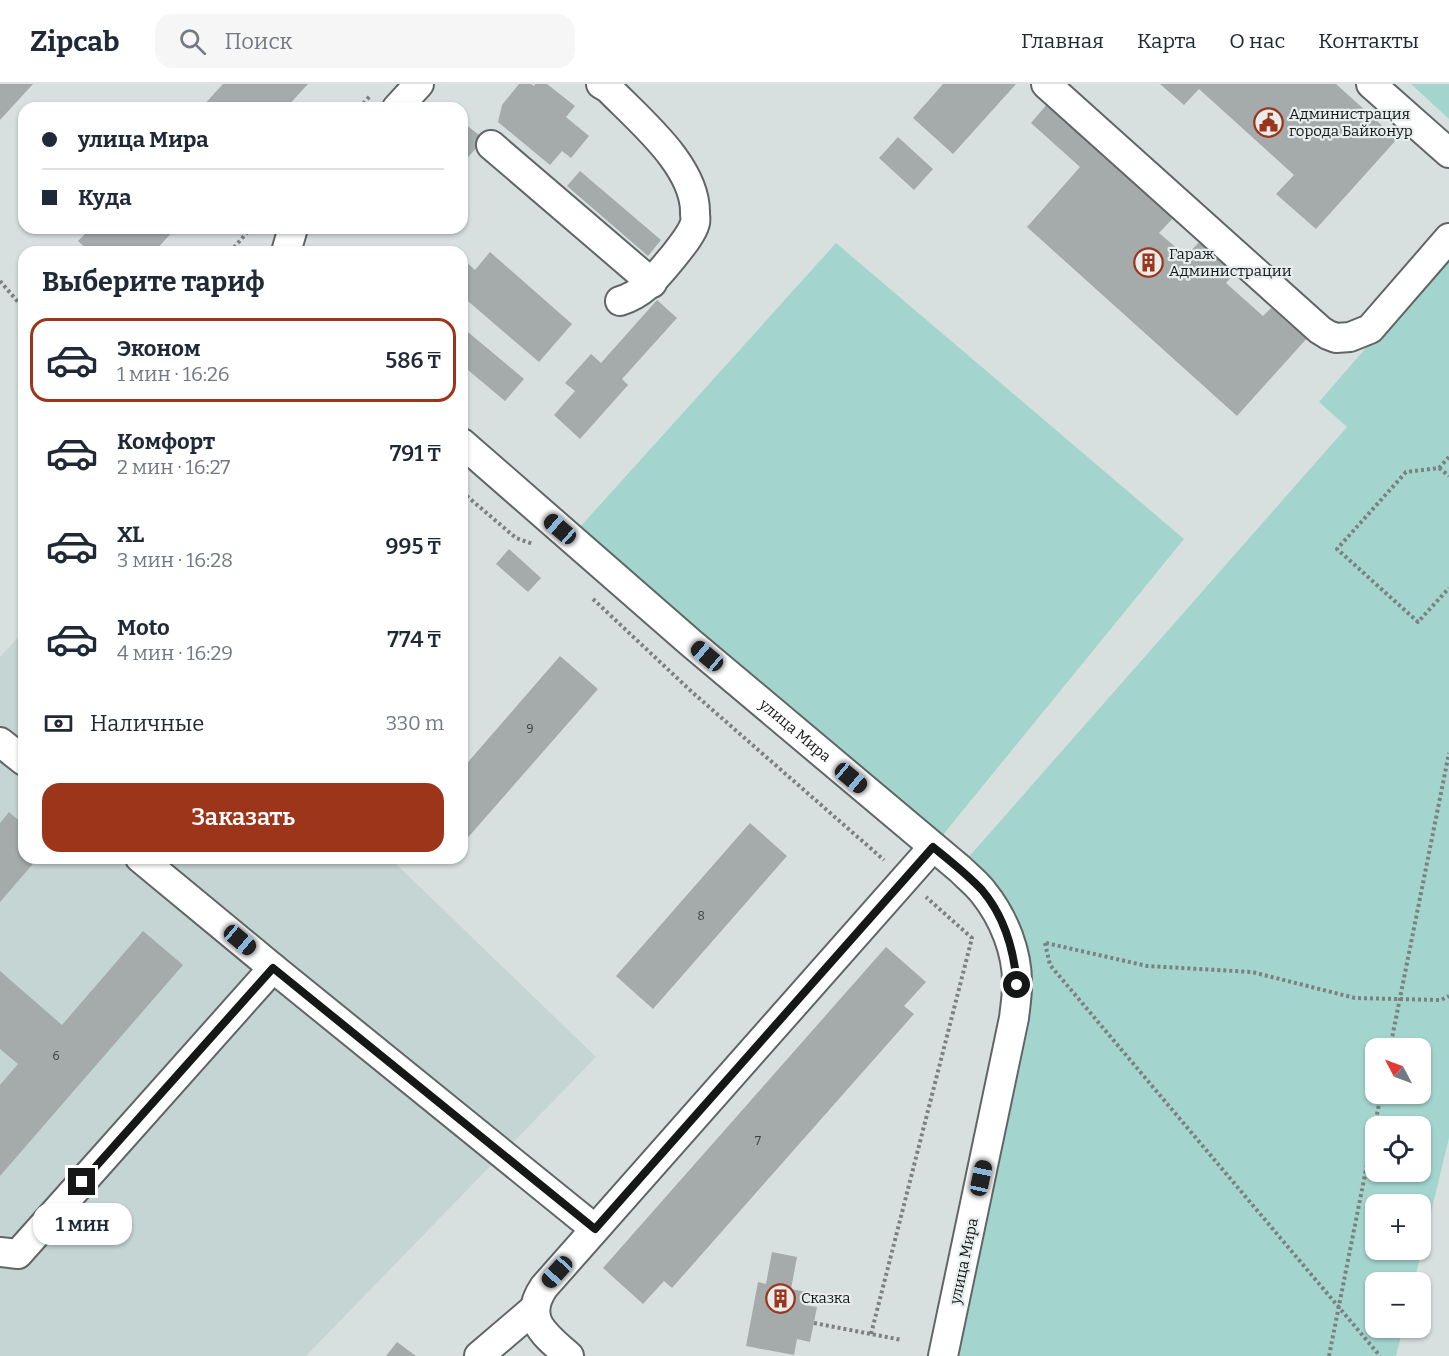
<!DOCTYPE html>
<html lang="ru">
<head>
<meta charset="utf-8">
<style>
  :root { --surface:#fff; --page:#f6f6f7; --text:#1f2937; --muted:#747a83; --line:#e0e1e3; --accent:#9d351b }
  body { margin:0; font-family:Bitter,serif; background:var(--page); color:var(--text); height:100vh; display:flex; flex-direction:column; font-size:22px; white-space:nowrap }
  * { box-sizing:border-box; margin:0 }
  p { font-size:20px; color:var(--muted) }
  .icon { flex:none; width:33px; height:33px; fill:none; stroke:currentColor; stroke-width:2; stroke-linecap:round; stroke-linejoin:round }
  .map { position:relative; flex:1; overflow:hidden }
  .side { position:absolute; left:18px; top:162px; width:450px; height:618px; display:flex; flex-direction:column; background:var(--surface); border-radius:18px; box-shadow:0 2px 4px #0004 }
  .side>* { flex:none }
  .top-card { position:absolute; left:18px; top:18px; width:450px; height:132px; border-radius:18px; box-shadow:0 2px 4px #0004; display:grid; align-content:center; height:132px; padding:0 24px; background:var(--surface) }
  .needle { width:39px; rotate:311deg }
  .fabs { position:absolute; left:1365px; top:954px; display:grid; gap:12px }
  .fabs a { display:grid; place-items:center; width:66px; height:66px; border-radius:12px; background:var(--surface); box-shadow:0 2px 4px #0004; font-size:30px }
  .end { position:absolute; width:27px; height:27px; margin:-14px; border:8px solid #151817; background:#fff; box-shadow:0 0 0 3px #fff }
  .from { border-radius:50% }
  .bubble { position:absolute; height:42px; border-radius:18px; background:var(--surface); box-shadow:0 2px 4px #0004; font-size:20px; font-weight:600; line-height:42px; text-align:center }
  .car { position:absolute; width:18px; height:36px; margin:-18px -9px; border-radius:8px; box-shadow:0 0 4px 2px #0007; background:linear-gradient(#222 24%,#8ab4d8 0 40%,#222 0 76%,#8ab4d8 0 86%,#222 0) }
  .top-card b { display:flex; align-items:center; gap:21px; height:57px; font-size:22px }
  .top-card b+b { border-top:2px solid var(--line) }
  .top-card i { width:15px; height:15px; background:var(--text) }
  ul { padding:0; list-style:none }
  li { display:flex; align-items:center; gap:18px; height:84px; margin:0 12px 9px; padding:0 12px; border:3px solid transparent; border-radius:18px }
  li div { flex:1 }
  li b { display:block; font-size:22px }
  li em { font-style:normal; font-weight:600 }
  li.on { border-color:var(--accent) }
  li>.icon { width:54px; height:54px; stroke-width:1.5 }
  h2 { padding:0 24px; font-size:27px; line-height:72px }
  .pay { display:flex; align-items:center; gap:15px; height:66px; padding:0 24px; font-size:22px }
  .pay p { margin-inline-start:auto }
  .action { display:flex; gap:12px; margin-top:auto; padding:12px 24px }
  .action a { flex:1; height:69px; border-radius:18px; background:var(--accent); color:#fff; font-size:24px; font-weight:600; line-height:69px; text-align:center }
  header { display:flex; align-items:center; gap:36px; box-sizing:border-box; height:84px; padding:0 30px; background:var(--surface); border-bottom:2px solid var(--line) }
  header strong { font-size:28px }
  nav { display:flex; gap:33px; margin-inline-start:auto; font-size:21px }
  .search { width:420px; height:54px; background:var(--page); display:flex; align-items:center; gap:15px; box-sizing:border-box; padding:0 21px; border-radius:18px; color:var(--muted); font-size:22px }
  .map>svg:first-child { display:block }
</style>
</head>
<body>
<header>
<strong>Zipcab</strong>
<div class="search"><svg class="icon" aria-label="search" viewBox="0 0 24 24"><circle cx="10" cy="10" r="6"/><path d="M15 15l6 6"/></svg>Поиск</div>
<nav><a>Главная</a><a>Карта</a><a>О нас</a><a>Контакты</a></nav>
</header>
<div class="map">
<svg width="1449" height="1272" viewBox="0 0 1449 1272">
  <rect width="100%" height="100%" fill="#d8e0df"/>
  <!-- built -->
  <path fill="#c5d5d3" d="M24,547v227h366l206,199 -290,299h-306v-699z"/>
  <!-- green -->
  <path fill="#a3d5ce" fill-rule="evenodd" d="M1411,0h38v35z
    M836,159l348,296 -251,308 -362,-310z
    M1449,168v886l-35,144h-38v46h27l-7,28h-437l70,-332 2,-30 -3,-32 -62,-102 381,-433 -28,-25zM1376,964h44v46h-44zM1376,1042h44v46h-44zM1376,1120h44v46h-44z"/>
  <!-- building -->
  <path fill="#a4abaa" d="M0,0h33l-33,36z
    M223,0h85l-22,24h-85z
    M519,0h12l3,2 1,-2h12l28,22 -9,11 23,19 -18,22 -9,-7 -12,14 -52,-43 4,-17z
    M943,0h73l-63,70 -40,-36z
    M1160,0h176l61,55 -81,90 -40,-35 18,-19 -95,-86 -15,16z
    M1048,19l126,114 -15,16 27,23 16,-17 35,31 -11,13 37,33 11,-11 35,31 -72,80 -210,-189 53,-60 -49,-44z
    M464,39l20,16 -20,23 -2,-1v-36z
    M898,53l35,32 -19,21 -35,-32z
    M580,87l81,69 -13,16 -81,-70z
    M91,144h85l-22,24h-64l-12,-11z
    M490,168l82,72 -33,38 -77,-66v-38l13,12z
    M657,216l20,18 -55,61 6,6 -48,54 -26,-24 21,-24 -10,-8 26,-29 10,9z
    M462,243l62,52 -19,22 -43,-36z
    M509,465l32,29 -13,14 -32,-28z
    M560,572l38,33 -134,153 -2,-2v-71z
    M9,728l15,13v33h14l-38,44v-79z
    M750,739l37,33 -134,153 -37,-33z
    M143,847l40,34 -183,211v-91l18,-21 -18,-15v-78l62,54z
    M886,863l40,35 -22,24 10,8 -242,274 -8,-7 -21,23 -40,-36z
    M772,1168l25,5 -6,32 15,3 -2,13 13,2 -7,35 -13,-3 -3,16 -48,-9 12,-64 8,2z
    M397,1258l19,14h-30z"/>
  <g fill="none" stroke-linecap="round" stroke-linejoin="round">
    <defs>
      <g id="minor">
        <path d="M601,0l7,4c31,32 88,78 87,125 0,3 1,7 0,10 -3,11 -15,25 -22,34 -16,19 -28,36 -53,44"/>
        <path d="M1046,0l274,246 8,5 8,3 14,-1 20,-8 79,-91"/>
        <path d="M1371,0l78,69"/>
        <path d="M397,24l22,-24"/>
        <path d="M491,61l161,138"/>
        <path d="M286,168l7,-24"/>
        <path id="s1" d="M462,359l229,200 269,226c8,8 17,15 23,23 21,26 35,61 34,94 0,11 -2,22 -3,32l-71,338"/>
        <path d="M0,658l24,19"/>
        <path d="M140,774l133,110 322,261"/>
        <path d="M0,1168l18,2 255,-286"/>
        <path d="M479,1272l55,-47"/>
        <path d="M569,1272c-24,-21 -47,-37 -25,-69l389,-440"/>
      </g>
    </defs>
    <!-- minor casing -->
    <use href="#minor" stroke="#606665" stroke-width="32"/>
    <!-- path -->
    <path stroke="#7c8180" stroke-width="4" stroke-dasharray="3 3" stroke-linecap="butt" d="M359,24l12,-13
      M230,168l21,-24
      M0,197l24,28
      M1449,373l-10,11 -33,4 -69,77 81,73 31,-34
      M1439,384l10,8
      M462,408l54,46 17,6
      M593,515l99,93 192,168
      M1045,859l5,22 330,391
      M1046,859l101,23 105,6 103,26 86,2 8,-4
      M1390,964l59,-295
      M814,1239l88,17
      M871,1250l101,-396 -46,-41
      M1329,1272l52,-262"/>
    <!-- minor -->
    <use href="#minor" stroke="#fff" stroke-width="28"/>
  </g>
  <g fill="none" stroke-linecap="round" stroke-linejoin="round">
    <!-- route -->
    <path stroke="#151817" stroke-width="8" d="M82,1098l191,-214 322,261 338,-382c16,13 34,27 49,43 23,27 32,60 35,95"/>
  </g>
  <!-- icons -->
  <defs>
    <symbol id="civic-ring" viewBox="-11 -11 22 22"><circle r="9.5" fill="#e6edec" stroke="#9d351b" stroke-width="1.5"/><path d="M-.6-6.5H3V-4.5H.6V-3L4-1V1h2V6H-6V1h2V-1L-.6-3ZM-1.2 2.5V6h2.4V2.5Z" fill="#9d351b"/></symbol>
    <symbol id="building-ring" viewBox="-11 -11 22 22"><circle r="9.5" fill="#e6edec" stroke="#9d351b" stroke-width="1.5"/><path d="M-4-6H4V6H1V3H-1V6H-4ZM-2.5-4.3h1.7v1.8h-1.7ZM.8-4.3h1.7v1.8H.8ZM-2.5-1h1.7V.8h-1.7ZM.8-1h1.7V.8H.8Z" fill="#9d351b"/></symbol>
  </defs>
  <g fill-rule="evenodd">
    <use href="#civic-ring" x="1252" y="22" width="33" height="33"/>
    <use href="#building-ring" x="1132" y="162" width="33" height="33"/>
    <use href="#building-ring" x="764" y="1198" width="33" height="33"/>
  </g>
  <g text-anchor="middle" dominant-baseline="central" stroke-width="4.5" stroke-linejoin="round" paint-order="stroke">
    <!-- number labels -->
    <g font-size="12" fill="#393d3c">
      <text x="530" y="645">9</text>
      <text x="701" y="832">8</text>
      <text x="56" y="972">6</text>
      <text x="758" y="1057">7</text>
    </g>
    <!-- poi labels -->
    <g font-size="15" fill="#151817" stroke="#e6edec" text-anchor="start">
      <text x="1289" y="30">Администрация<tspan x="1289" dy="17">города Байконур</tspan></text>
      <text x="1169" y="170">Гараж<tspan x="1169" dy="17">Администрации</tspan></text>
      <text x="801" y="1214">Сказка</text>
    </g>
    <!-- street labels -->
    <g font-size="15" fill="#151817" stroke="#e6edec">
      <text stroke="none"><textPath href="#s1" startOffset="440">улица Мира</textPath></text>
      <text transform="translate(964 1177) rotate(-78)">улица Мира</text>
    </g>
  </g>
</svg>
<div class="fabs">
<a><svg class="needle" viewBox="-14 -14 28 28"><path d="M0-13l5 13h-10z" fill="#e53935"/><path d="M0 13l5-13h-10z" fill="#747a83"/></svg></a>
<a><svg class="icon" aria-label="locate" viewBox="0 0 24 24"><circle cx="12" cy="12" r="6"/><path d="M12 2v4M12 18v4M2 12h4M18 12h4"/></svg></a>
<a>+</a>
<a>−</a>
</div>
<i class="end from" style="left:1017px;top:901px"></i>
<i class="end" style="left:82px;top:1098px"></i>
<div class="bubble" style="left:33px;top:1119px;width:99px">1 мин</div>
<i class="car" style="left:560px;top:445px;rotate:311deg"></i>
<i class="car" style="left:707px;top:572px;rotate:310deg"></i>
<i class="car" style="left:851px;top:694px;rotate:130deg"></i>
<i class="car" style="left:240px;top:856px;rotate:130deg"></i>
<i class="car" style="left:981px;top:1094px;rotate:12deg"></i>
<i class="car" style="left:557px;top:1188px;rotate:222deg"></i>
<div class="top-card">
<b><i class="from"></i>улица Мира</b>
<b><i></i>Куда</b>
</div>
<section class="side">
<h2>Выберите тариф</h2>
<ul>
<li class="on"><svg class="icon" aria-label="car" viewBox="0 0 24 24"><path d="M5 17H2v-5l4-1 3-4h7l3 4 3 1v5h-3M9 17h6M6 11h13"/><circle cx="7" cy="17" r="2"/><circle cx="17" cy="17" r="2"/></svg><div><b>Эконом</b><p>1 мин · 16:26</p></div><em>586 ₸</em></li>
<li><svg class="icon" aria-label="car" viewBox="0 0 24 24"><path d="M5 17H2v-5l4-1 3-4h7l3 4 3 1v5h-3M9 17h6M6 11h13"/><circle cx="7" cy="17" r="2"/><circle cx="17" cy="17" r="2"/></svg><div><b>Комфорт</b><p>2 мин · 16:27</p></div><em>791 ₸</em></li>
<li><svg class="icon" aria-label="car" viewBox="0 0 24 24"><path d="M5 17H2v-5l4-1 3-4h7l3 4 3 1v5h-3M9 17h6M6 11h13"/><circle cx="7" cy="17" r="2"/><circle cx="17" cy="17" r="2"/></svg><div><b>XL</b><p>3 мин · 16:28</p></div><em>995 ₸</em></li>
<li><svg class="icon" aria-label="car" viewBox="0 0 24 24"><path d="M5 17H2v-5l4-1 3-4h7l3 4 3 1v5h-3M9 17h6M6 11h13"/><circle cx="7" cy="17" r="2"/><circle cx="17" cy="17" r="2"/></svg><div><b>Moto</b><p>4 мин · 16:29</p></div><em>774 ₸</em></li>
</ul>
<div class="pay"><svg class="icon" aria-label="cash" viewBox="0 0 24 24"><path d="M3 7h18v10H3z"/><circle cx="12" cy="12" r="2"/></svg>Наличные<p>330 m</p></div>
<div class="action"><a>Заказать</a></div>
</section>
</div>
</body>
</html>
